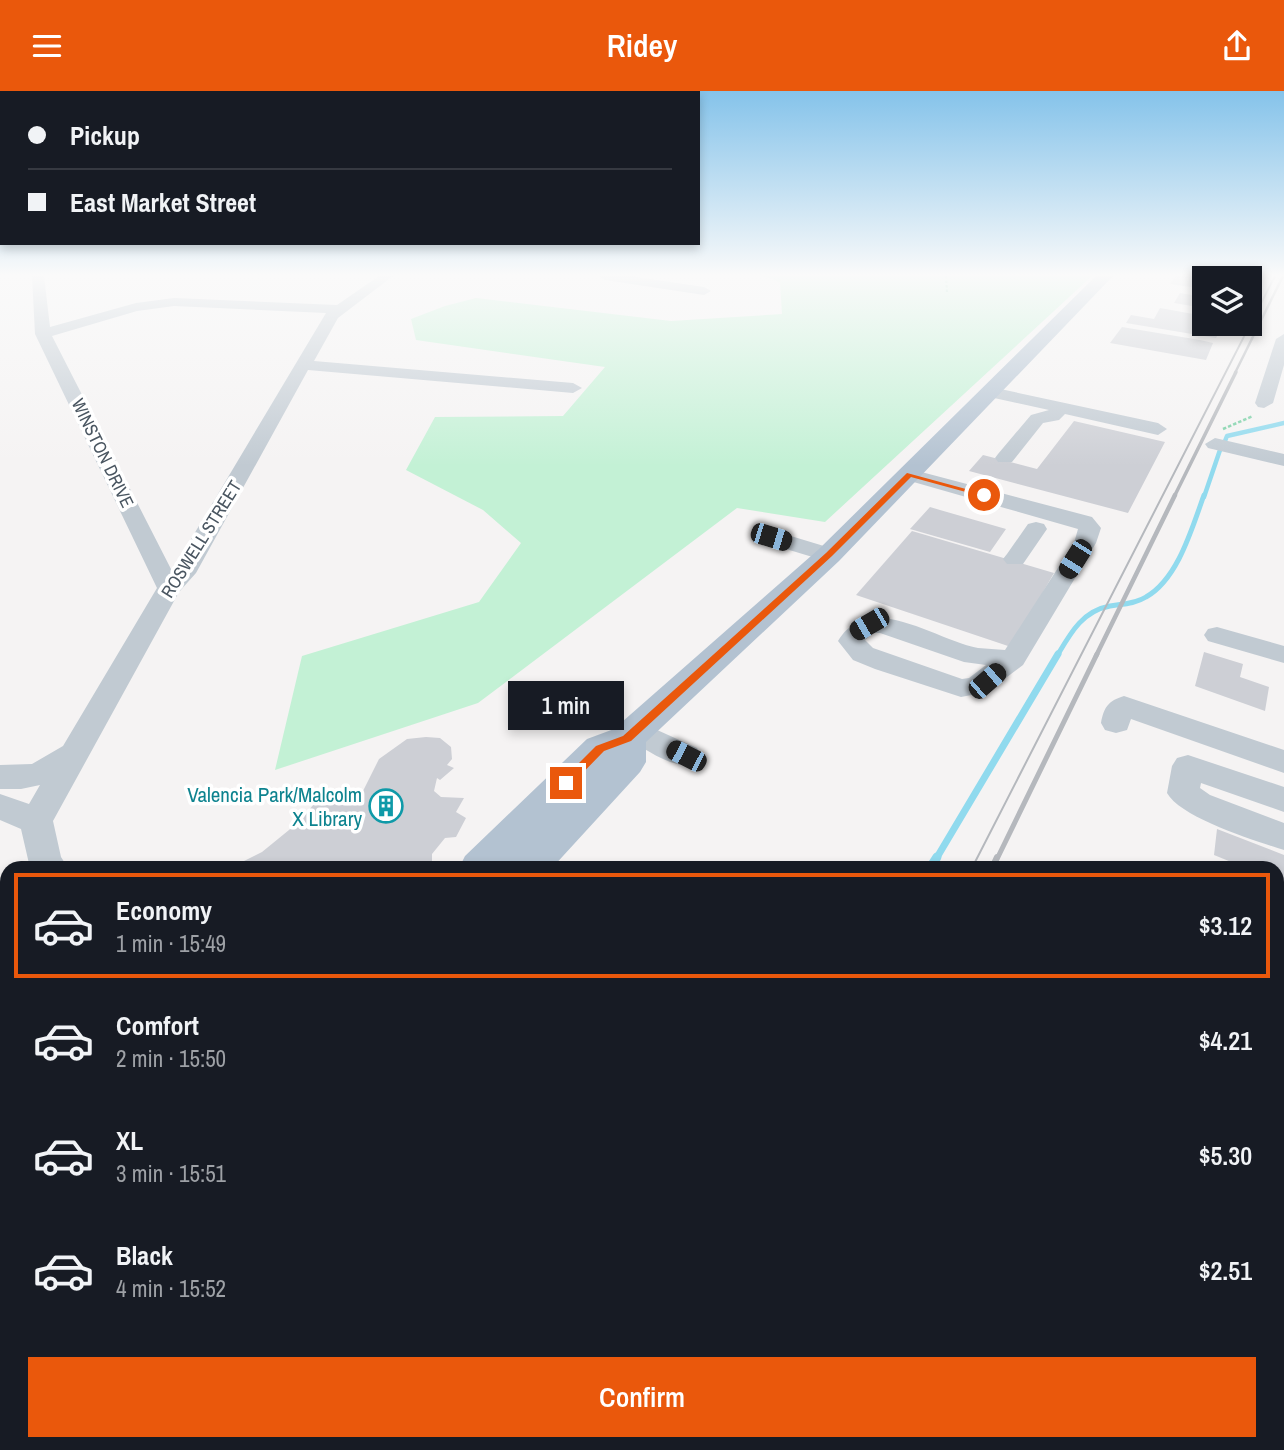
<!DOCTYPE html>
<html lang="en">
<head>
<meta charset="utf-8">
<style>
  :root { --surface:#171b24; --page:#20242c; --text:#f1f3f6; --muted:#9ea1a6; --line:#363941; --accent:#ea580c }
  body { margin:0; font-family:"Archivo Narrow",sans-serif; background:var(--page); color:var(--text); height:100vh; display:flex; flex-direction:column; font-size:26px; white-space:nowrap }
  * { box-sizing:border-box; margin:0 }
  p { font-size:23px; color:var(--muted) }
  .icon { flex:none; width:38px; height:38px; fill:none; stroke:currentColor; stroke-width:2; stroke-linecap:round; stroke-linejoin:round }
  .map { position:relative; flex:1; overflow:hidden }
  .details { position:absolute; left:0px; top:770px; width:1284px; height:590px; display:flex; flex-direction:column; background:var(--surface); border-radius:21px 21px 0 0; box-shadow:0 4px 10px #0003 }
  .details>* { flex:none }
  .guide { position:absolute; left:0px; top:0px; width:700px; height:154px; box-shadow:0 4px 10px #0003; display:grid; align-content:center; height:154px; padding:0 28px; background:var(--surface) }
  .buttons { position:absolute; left:1192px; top:175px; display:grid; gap:14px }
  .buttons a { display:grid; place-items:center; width:70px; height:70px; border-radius:0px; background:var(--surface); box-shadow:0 4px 10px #0003; font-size:35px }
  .end { position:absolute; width:32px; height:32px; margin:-16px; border:9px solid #ea580c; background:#fff; box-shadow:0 0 0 4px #fff }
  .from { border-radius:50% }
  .bubble { position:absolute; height:49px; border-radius:0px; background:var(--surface); box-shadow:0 4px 10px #0003; font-size:23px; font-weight:600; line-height:49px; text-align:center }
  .car { position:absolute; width:21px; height:42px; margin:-21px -10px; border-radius:9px; box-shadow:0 0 5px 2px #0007; background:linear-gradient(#222 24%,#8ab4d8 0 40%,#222 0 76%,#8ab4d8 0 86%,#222 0) }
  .guide b { display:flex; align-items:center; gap:24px; height:66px; font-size:26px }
  .guide b+b { border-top:2px solid var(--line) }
  .guide i { width:18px; height:18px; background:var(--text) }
  ul { padding:12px 0 0; list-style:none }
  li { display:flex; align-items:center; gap:21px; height:105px; margin:0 14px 10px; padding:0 14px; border:4px solid transparent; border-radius:0px }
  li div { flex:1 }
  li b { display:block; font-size:26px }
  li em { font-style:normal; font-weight:600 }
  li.selected { border-color:var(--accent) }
  li>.icon { width:63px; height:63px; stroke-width:1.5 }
  .primary-button { display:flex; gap:14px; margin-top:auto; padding:14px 28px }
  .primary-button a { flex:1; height:80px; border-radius:0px; background:var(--accent); color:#fff; font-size:28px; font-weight:600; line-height:80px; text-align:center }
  header { display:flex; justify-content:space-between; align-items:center; height:91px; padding:0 28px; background:var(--accent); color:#fff; font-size:32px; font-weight:600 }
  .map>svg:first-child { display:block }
</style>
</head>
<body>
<header><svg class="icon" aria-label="menu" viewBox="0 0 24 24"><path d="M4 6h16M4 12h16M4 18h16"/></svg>Ridey<svg class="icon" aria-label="share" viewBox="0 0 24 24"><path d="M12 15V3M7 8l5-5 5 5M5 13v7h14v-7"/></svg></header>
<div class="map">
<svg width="1284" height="1359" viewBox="0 0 1284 1359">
  <rect width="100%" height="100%" fill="#f5f3f3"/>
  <!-- green -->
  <path fill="#c3f1d5" d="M763,185h329l-267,246 -88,-14 -259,195 -203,67 27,-114 177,-54 42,-59 -38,-33 -77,-40 29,-53 128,-1 42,-49 -189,-27 -5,-21 34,-13 31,-8 195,23 111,-7 -2,-32z"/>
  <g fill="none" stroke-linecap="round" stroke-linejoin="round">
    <!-- stream-far4 -->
    <path stroke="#90daee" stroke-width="4.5" d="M1225,350l2,-5 57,-13
      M1204,406l16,-47"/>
    <!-- stream-far3 -->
    <path stroke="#90daee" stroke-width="5" d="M1057,565c13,-22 25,-45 53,-50 12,-2 25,-2 36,-9 32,-18 46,-69 58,-102"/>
    <!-- stream-far2 -->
    <path stroke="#90daee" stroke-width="7" d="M936,768l122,-205"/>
    <!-- stream-far1 -->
    <path stroke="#90daee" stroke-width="9" d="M930,777l7,-11"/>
    <!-- stream -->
    <path stroke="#90daee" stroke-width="11" d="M581,1359l4,-6"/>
  </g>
  <!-- building -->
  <path fill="#cdcfd5" d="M1176,185h28v13l-34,-5z
    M1180,202l24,4v11l-30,-5z
    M1160,217l44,8v8h20l-8,14 -90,-15 5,-8 23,4z
    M1122,236l78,13 13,3 -7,17 -96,-17z
    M1074,330l91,21 -37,71 -159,-42 14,-16 54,14z
    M930,416l10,3 66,19 -16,23 -80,-23z
    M912,440l142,42 -43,74 -155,-52z
    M1204,561l39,12 -3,13 29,10 -4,24 -70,-25z
    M426,646l14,1 11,9 1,12 -5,6 7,3 -14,12 -3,-2 -3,13 7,6 23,1 -8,14 10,6 -10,19 -11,1 -13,16v7l-8,7h-194l32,-16 27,-22 17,-16 14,-18 25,4 4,-10 13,3 17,-34 28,-20z
    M1217,738l67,26v29l-6,-3v-13h-32l-32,-13z"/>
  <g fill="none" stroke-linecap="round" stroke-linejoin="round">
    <!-- path-far1 -->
    <path stroke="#7ad0a6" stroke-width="2" stroke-dasharray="2.5 2" stroke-linecap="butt" d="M946,185l1,17"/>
    <!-- path -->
    <path stroke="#7ad0a6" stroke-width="2.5" stroke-dasharray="3.5 2" stroke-linecap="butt" d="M1223,338l30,-13"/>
    <!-- minor -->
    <path fill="#c1cad2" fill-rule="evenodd" d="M32,185h12l6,51 86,-24 38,-5 163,7 42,-29h14l-55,42 -24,43 259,22 9,5 -9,5 -265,-23 -112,203 -17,19 -126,229 8,36 7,11h-38l-9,-39 -21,-9v-26l29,10 11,-19 -19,4h-21v-24l32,-1 31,-18 94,-158 -122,-254zM174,215l152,7 -154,258 -120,-235 85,-25z
      M599,185h31l74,11 7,4 -7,4 -99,-15z
      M1284,243v31l-11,38 -9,5 -6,-1 -3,-4 21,-64z
      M991,296l167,36 9,6 -9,6 -93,-21 -6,6 -16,3 -31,39h-14l-3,-4 3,-4 33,-39 18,-5 -64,-14 -3,-4z
      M1215,347l69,16v12l-76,-18 -3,-4z
      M910,378l182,48 9,11 -5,15 -73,122 -36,27 -26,5 -86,-28 -22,-9 -15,-19c31,-52 97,-1 140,7 9,1 18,1 27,2l69,-107 4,-14 -175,-50 -3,-4 3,-4zM873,542h7l84,29 22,3 -17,13 -7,1 -89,-31 -8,-8z
      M1036,431l8,2 3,5 -24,35h-16l-4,-5 4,-5 21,-30z
      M771,439l66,20 4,5 -4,5 -8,2 -66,-20 -3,-5 3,-5z
      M1217,536l67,19v17l-76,-22 -4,-6 4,-6z
      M1124,605l160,54v23l-153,-54 -4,11 -11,3 -11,-3 -4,-7c3,-16 7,-22 23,-27z
      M635,629l62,28 4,8 -4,8c-24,7 -52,-16 -73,-27l-4,-7 4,-7z
      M1188,664l96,32v25l-83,-29 -1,5 10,7 74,28v27c-28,-9 -103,-32 -117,-57l5,-27 5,-8z
      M1278,882l6,2v37l-6,-2z
      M1278,1029l6,3v46l-6,-3z
      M384,1353h58l-2,6h-58z
      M811,1353h62l2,6h-66z
      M980,1353h62l2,6h-62z
      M1176,1353h56l-1,6h-56z"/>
    <!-- major -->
    <path fill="#b3c2d1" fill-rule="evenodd" d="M1096,185h17l-274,285 -193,181v20l-6,10 -88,96h-93l6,-12 122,-117 27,-10 205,-180z
      M0,1045l7,3v60l-7,-2z
      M0,1178l7,3v97l-7,3z
      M7,1281l1,72 -8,3v-72z
      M82,1353h72l3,6h-72z
      M219,1353h72l3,6h-72z"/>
    <!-- tram-far1 -->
    <path stroke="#b5b8bd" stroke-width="2" d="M972,777l303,-592"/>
    <!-- tram -->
    <path stroke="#b5b8bd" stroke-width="2.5" d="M675,1359l3,-6"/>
    <!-- rail-far5 -->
    <path stroke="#b5b8bd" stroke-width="2.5" d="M1235,282l48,-97"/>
    <!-- rail-far4 -->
    <path stroke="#b5b8bd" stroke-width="3.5" d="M1174,406l62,-125"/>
    <!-- rail-far3 -->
    <path stroke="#b5b8bd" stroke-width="4.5" d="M1096,565l79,-161"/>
    <!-- rail-far2 -->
    <path stroke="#b5b8bd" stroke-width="5" d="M997,768l100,-205"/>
    <!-- rail-far1 -->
    <path stroke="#b5b8bd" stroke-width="6" d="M992,777l5,-11"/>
    <!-- rail -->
    <path stroke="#b5b8bd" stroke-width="9" d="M706,1359l3,-6
      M727,1359l5,-6"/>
  </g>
  <!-- sky -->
  <linearGradient id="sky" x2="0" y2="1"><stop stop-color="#85c3ea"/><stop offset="0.49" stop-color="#fafafa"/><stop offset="1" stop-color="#fafafa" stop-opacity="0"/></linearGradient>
  <rect width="1284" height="375" fill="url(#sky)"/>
  <!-- route -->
  <path fill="#ea580c" d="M907,382l81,22 -4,2 -73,-20 -79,79 -201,185 -27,10 -34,35h-8v-6l34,-34 27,-10 203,-183z"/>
  <!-- icons -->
  <defs>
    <symbol id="building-ring" viewBox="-11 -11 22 22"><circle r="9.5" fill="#fff" stroke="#0f9aa8" stroke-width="1.5"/><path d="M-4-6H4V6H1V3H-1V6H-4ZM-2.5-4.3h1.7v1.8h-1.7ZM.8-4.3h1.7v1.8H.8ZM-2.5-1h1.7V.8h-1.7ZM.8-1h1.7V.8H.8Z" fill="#0f9aa8"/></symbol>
  </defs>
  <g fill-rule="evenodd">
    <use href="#building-ring" x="367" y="696" width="38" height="38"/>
  </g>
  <g text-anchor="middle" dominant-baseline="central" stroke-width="7" stroke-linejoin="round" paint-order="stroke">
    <!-- far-street labels -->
    <g font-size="18" fill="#4a5661" stroke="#fff">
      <text transform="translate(103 362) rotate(64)">WINSTON DRIVE</text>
      <text transform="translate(201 448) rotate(-58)">ROSWELL STREET</text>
    </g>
    <!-- culture labels -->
    <g font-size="21" fill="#0d838f" stroke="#fff" text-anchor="end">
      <text x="362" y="703">Valencia Park/Malcolm<tspan x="362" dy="24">X Library</tspan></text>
    </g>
  </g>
</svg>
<div class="buttons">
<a><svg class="icon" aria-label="layers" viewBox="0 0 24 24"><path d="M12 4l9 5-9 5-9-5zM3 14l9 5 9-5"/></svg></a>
</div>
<i class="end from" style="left:984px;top:404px"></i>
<i class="end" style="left:566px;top:692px"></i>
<div class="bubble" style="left:508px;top:590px;width:116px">1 min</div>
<i class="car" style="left:771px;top:446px;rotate:107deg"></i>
<i class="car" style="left:1075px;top:468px;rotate:212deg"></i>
<i class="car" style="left:869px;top:533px;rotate:240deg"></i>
<i class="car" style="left:987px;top:590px;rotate:49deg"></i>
<i class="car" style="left:686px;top:665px;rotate:297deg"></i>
<div class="guide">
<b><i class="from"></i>Pickup</b>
<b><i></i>East Market Street</b>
</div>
<section class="details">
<ul>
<li class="selected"><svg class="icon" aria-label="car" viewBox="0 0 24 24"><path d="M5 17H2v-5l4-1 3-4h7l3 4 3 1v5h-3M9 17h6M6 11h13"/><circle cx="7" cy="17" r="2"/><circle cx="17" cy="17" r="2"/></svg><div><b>Economy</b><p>1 min · 15:49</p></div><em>$3.12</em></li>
<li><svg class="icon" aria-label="car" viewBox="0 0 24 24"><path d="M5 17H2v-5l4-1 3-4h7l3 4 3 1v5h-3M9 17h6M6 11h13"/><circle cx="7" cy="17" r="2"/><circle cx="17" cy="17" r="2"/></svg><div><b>Comfort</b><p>2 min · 15:50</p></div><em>$4.21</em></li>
<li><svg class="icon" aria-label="car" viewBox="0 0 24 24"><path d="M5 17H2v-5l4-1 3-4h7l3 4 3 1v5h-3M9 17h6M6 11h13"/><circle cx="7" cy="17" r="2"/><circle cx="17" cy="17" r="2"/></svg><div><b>XL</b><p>3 min · 15:51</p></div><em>$5.30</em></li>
<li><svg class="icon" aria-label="car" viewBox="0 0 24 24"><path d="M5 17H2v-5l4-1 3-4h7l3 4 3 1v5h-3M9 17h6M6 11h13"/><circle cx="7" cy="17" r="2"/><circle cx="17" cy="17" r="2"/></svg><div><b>Black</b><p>4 min · 15:52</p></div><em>$2.51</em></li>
</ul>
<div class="primary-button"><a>Confirm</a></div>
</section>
</div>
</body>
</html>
